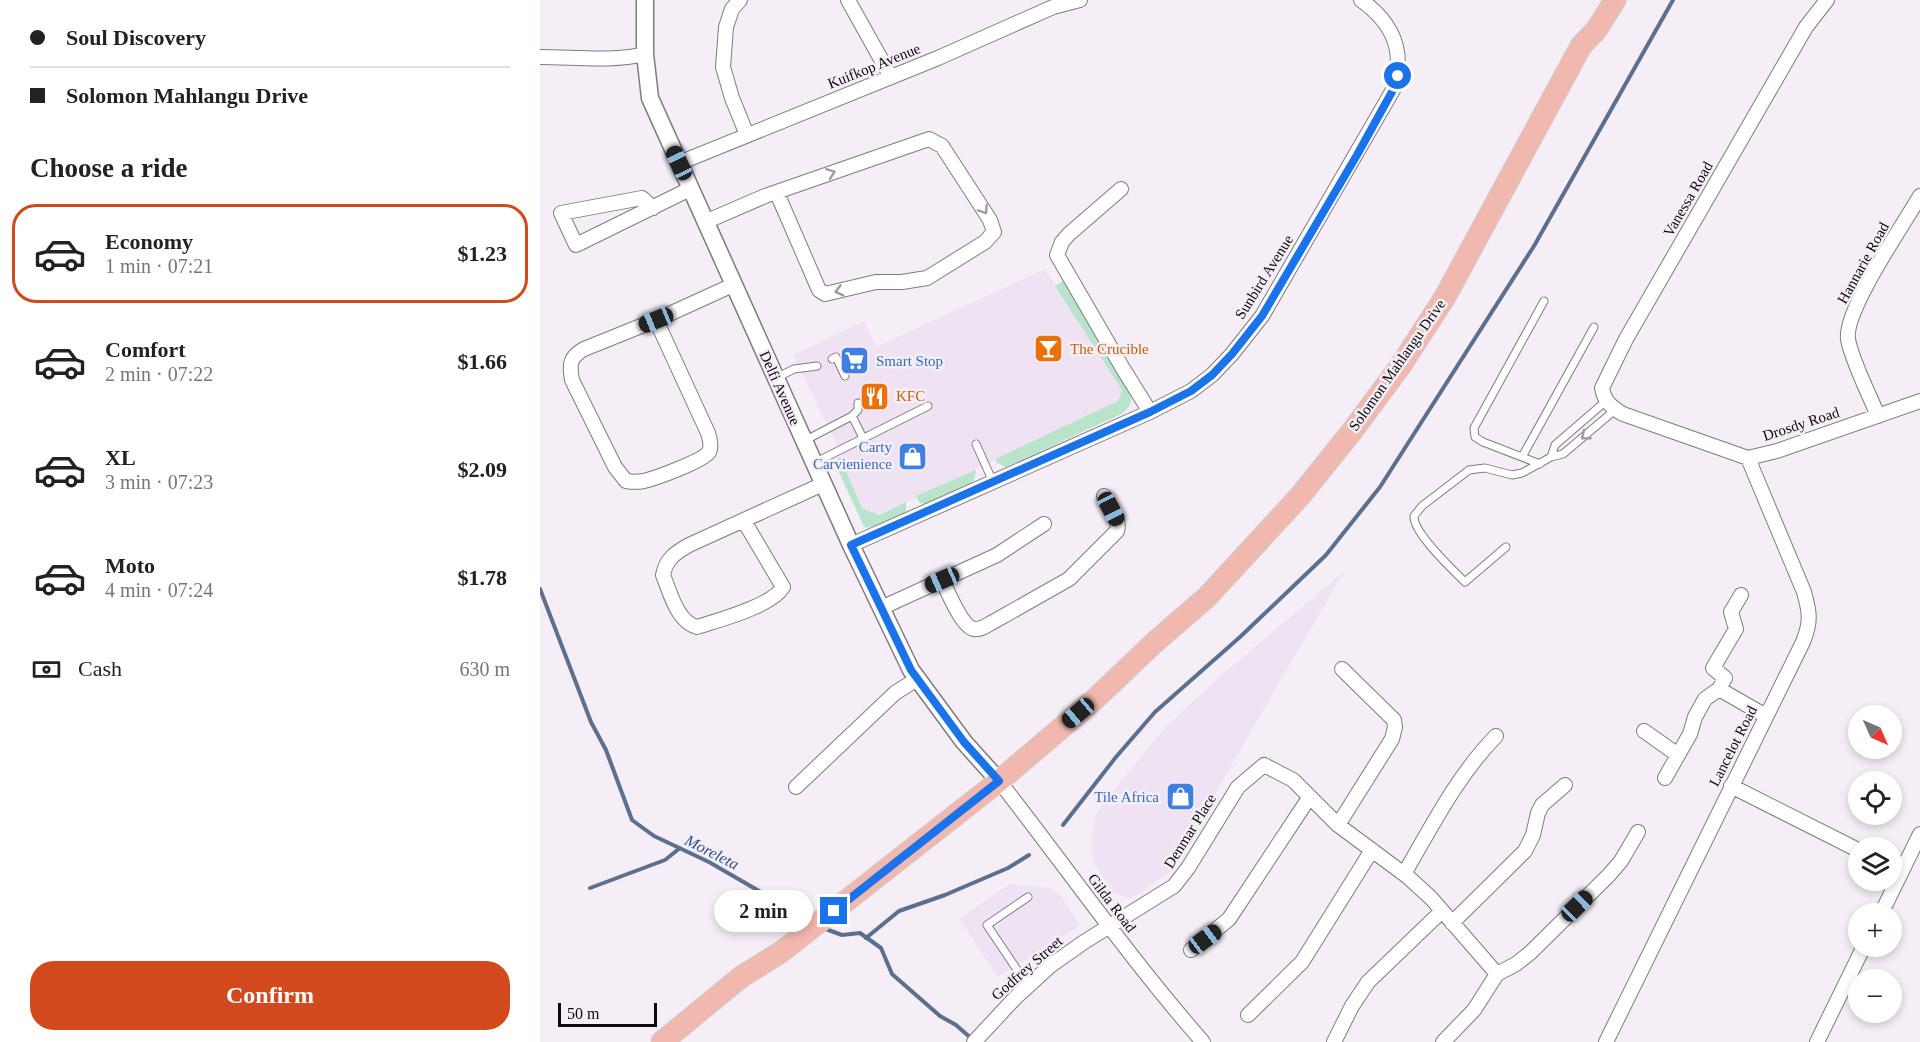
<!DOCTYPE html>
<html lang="en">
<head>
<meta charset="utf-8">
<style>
  :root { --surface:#fff; --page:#f6f6f6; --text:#222; --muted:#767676; --line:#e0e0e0; --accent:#d1491c }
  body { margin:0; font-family:"Times New Roman",serif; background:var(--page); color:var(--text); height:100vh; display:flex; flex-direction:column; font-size:22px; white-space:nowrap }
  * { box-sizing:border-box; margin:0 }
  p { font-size:20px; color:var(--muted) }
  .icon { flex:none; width:33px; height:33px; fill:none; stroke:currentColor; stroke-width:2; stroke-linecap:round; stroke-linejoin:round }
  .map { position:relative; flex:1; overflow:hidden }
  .details { display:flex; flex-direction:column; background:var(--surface); width:540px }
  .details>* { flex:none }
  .banner { display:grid; align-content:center; height:132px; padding:0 30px; background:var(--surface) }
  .needle { width:39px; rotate:135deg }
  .fabs { position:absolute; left:1308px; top:705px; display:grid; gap:12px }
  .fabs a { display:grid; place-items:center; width:54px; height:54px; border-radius:50%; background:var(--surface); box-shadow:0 3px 9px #0003; font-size:30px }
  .scale { position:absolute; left:18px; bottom:15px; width:99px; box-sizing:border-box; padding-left:6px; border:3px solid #0d0a0d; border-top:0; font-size:16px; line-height:21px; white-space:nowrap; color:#0d0a0d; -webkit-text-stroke:4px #f5eef7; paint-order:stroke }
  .end { position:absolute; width:27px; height:27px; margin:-14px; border:8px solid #1a73e8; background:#fff; box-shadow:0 0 0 3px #fff }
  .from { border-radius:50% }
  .bubble { position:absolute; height:42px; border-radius:21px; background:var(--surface); box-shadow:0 3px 9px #0003; font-size:20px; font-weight:700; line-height:42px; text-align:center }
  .car { position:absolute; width:18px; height:36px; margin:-18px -9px; border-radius:8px; box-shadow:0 0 4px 2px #0007; background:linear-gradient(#222 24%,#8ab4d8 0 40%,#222 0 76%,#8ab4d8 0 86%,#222 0) }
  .banner b { display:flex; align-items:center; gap:21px; height:57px; font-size:22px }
  .banner b+b { border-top:2px solid var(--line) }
  .banner i { width:15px; height:15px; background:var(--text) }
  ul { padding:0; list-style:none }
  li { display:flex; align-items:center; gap:18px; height:99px; margin:0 12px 9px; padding:0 18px; border:3px solid transparent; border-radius:24px }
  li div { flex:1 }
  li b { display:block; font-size:22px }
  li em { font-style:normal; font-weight:700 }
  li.on { border-color:var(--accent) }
  li>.icon { width:54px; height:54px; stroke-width:1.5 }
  h2 { padding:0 30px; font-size:27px; line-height:72px }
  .pay { display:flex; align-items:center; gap:15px; height:66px; padding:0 30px; font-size:22px }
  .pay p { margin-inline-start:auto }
  .primary-button { display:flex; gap:12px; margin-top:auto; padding:12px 30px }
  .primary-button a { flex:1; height:69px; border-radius:24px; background:var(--accent); color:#fff; font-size:24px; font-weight:700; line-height:69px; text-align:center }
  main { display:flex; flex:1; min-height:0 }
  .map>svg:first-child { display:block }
</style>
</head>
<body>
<main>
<section class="details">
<div class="banner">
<b><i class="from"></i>Soul Discovery</b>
<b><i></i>Solomon Mahlangu Drive</b>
</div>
<h2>Choose a ride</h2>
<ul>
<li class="on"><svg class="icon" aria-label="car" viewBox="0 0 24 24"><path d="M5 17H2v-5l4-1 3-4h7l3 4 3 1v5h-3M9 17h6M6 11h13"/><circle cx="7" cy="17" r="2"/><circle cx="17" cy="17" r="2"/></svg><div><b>Economy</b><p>1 min · 07:21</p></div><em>$1.23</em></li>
<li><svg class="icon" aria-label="car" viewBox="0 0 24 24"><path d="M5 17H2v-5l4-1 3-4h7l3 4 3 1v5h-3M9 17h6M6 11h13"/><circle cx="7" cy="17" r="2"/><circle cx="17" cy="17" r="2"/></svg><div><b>Comfort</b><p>2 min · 07:22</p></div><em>$1.66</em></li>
<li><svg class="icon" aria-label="car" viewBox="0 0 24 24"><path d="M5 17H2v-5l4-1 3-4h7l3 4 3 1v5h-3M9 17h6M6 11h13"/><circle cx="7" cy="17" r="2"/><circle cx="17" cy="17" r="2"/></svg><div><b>XL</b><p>3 min · 07:23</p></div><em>$2.09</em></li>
<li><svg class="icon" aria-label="car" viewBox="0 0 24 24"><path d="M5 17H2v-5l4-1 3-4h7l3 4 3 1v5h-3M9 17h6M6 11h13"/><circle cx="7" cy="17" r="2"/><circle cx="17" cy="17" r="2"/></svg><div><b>Moto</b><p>4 min · 07:24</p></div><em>$1.78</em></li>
</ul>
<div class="pay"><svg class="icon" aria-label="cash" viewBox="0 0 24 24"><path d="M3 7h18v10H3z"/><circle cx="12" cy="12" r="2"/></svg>Cash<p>630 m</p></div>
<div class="primary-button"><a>Confirm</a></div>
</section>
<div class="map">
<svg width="1380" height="1042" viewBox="0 0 1380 1042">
  <rect width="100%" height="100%" fill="#f5eef7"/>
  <!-- built -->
  <path fill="#efe3f3" d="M505,269l77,121 -4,12 -240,113 -16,-7 -19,-44 -7,-21 -43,-88 71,-34 12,26z
    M804,571l-175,302 -39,26 -15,-5 -21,-31 -3,-15 4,-33 6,-9 65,-80 58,-53z
    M469,884l42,4 10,8 19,30 -82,51 -39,-58z"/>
  <!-- green -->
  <path fill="#b7e4ca" d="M523,281l68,109c2,12 -2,20 -12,25l-113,52 -9,-4 -2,-4 123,-58 4,-11 -67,-104z
    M300,457l22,51 17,7 27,-13v10c-11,7 -28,17 -42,15l-30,-66z
    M435,470l1,3 -3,9 -48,22 -5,-1 -4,-7z"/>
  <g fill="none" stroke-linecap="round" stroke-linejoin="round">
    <!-- stream -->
    <path stroke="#5b6f8f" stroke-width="4" d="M0,589l51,133 15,28 26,70 22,16 55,26 100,58
      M523,825l53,-68 39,-45 85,-75 86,-82 54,-68 154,-241 139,-246
      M50,888l75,-28 15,-12
      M283,928l19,7 18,-2 21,15 11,26 48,42 16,9 16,14
      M326,938l33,-27 46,-16 63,-27 21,-13"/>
    <defs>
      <path id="service" d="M292,359l4,-2 9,19
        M236,378l18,-9 23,-3
        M318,403v7l-6,6 11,22
        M264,441l48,-25
        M436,444l17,38
        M982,457l72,-130
        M1011,457l4,-12 51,-44
        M274,463l114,-57
        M1000,464l-57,-22 -8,-5 -1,-9 70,-127
        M966,547l-41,35c-13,-13 -52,-49 -51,-66l8,-10 47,-36 16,-2 27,7 10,-2 29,-16 12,-3 52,-44
        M488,897l-41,28 41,61"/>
      <path id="minor" d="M200,0l-8,9 -6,18 -3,40 9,31 15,37
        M308,0l43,77
        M1287,0l-21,27 -180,312 -24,49c2,13 10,20 21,26l125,44 29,-7 143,-50
        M0,57c34,0 72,5 105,-3
        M139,163l259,-105 115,-51 27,-7
        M581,189l-52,45 -7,8 -5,13 65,112 28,45
        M113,208l-11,-10 -81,15 15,32 114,-56
        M165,222l60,-26 164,-57 13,7 48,74 4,12 -9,10 -58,36 -25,4h-26l-51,12 -6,-4 -42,-97
        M116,320l52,113c2,6 4,13 1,19 -6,9 -53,26 -65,29 -6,1 -12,1 -18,0l-11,-14 -43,-87c-3,-16 -2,-23 12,-31l72,-29 77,-35
        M1338,416c-8,-20 -27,-57 -30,-77 -4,-29 56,-115 72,-143
        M204,521l39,66c-11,19 -64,33 -86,40 -20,-5 -27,-35 -34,-52 3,-16 12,-22 26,-30l134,-61
        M311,545l299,-133 41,-21 21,-16 20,-21 30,-38 131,-226c13,-39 0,-67 -32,-90
        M402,580c6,12 20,47 32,49 7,1 13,-4 19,-7l76,-43 48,-48c4,-12 -8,-25 -13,-35
        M1201,595l-10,17 5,17 -23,39 12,10 -6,11 47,27
        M341,608l116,-53 47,-31
        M1104,731l34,24
        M1125,778l25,-44 5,-17 10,-18 14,-10
        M459,781c68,87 131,178 204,261
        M1191,786l127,64
        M256,787l99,-94 22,-14
        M798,825l54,-86 3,-12 -1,-7 -52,-51
        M864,874c28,-48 53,-98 92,-138
        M1341,914l39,-80
        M912,923l73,-72 8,-16 5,-22 4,-8 23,-20
        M651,950l38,-31 80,-121
        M708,1015l54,-53 70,-112
        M434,1042l42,-45 34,-31 34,-24 90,-56 14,-18 50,-81 26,-22 29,15 45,45 70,52 23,21 66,76
        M794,1042l18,-36 16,-24 74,-71
        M903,1042l31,-32 23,-36 19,-10 14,-11 79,-78 12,-14 17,-29
        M1066,1042l197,-400c8,-20 7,-29 1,-50l-56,-134
        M1277,1042l47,-96"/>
      <path id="tertiary" d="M105,0v54l5,44 201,447 60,125 53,72 35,39"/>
      <path id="primary" d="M122,1042l79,-65 40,-25 218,-171 95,-81 61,-58 52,-45 93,-101 53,-66 48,-65 44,-68 136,-251 16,-17 18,-29"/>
    </defs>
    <!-- service casing -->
    <use href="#service" stroke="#807a82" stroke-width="9"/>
    <!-- minor casing -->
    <use href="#minor" stroke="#807a82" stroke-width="16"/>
    <!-- tertiary casing -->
    <use href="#tertiary" stroke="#807a82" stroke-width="19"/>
    <!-- primary casing -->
    <use href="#primary" stroke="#cfcecf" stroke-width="23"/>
    <!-- service -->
    <use href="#service" stroke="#fff" stroke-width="7"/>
    <!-- minor -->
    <use href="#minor" stroke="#fff" stroke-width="14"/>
    <!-- tertiary -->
    <use href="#tertiary" stroke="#fff" stroke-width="16"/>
    <!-- primary -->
    <use href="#primary" stroke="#f1b8af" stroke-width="21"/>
  </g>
  <!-- one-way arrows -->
  <defs><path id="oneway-chevron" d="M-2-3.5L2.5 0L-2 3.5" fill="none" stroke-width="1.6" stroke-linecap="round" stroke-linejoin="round" transform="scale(1.5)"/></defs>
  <g stroke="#9e9d9e">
    <use href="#oneway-chevron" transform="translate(291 173) rotate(-20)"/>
    <use href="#oneway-chevron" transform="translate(444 210) rotate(56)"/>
    <use href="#oneway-chevron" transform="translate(299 291) rotate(165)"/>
    <use href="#oneway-chevron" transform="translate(1045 436) rotate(141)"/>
  </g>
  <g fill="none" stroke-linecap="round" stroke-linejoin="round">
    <!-- route -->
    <path stroke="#1a73e8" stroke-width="8" d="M294,911l165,-130 -35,-39 -53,-72 -60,-125 299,-133 41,-21 21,-16 20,-21 30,-38 95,-161 36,-65 5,-14"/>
  </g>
  <!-- icons -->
  <defs>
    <symbol id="bar-square" viewBox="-11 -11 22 22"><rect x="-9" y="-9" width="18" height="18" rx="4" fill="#e8710a" stroke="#f5eef7"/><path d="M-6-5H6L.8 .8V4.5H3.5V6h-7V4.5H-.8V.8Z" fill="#fff"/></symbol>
    <symbol id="supermarket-square" viewBox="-11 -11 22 22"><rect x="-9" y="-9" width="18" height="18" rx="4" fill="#3f7fe0" stroke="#f5eef7"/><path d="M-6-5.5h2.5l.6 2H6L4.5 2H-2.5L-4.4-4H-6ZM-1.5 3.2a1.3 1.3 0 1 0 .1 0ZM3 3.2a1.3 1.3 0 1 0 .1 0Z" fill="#fff"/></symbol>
    <symbol id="restaurant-square" viewBox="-11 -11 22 22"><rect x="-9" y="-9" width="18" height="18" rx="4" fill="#e8710a" stroke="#f5eef7"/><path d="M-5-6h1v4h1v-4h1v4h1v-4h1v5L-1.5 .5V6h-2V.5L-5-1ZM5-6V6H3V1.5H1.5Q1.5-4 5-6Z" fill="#fff"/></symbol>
    <symbol id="shop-square" viewBox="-11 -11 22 22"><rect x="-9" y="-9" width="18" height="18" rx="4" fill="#3f7fe0" stroke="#f5eef7"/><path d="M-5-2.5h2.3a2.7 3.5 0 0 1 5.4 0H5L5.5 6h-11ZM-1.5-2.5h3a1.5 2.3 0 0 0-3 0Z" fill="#fff"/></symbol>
  </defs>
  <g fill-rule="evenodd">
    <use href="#bar-square" x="492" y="332" width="33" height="33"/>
    <use href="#supermarket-square" x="298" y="344" width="33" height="33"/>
    <use href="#restaurant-square" x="318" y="380" width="33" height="33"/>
    <use href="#shop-square" x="356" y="440" width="33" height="33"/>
    <use href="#shop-square" x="624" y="780" width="33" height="33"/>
  </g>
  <g text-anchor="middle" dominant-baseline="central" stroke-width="5" stroke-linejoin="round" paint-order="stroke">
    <!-- street labels -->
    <g font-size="15" fill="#0d0a0d" stroke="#f5eef7">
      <text transform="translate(334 66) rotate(-22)">Kuifkop Avenue</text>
      <text transform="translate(1148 199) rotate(-60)">Vanessa Road</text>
      <text transform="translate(1323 263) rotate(-61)">Hannarie Road</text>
      <text transform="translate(724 277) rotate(-58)">Sunbird Avenue</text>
      <text transform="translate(857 365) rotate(-55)">Solomon Mahlangu Drive</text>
      <text transform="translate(240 388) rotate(66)">Delfi Avenue</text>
      <text transform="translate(1261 424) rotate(-18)">Drosdy Road</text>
      <text transform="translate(1193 746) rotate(-63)">Lancelot Road</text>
      <text transform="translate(650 831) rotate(-58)">Denmar Place</text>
      <text transform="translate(572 903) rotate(53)">Gilda Road</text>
      <text transform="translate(487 968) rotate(-41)">Godfrey Street</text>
    </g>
    <!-- food labels -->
    <g font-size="15" fill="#c56008" stroke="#f5eef7" text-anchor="start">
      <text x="530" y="349">The Crucible</text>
      <text x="356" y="396">KFC</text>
    </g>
    <!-- shop labels -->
    <g font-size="15" fill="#366cbe" stroke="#f5eef7" text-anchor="end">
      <text x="336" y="361" text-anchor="start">Smart Stop</text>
      <text x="352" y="447">Carty<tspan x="352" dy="17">Carvienience</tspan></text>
      <text x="619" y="797">Tile Africa</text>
    </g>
    <!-- water labels -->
    <g font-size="16" font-style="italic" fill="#2a5089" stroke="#f5eef7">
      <text transform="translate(172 852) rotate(27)">Moreleta</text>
    </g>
  </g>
</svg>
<div class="fabs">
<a><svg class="needle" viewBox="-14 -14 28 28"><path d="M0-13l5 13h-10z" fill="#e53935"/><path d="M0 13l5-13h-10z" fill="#767676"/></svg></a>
<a><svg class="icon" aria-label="locate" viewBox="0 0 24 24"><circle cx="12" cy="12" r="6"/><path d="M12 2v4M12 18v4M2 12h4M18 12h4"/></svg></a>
<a><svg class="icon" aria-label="layers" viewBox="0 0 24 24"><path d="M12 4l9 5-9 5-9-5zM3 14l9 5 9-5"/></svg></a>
<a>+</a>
<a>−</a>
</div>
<div class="scale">50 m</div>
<i class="end from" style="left:858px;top:76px"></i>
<i class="end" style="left:294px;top:911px"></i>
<div class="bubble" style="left:174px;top:890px;width:99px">2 min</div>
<i class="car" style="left:139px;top:163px;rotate:335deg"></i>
<i class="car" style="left:116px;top:320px;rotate:248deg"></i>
<i class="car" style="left:571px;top:509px;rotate:152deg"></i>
<i class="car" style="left:402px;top:580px;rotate:246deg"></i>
<i class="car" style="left:538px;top:713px;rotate:230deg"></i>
<i class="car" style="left:1037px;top:906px;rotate:46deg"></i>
<i class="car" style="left:665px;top:939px;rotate:53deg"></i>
</div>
</main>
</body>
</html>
